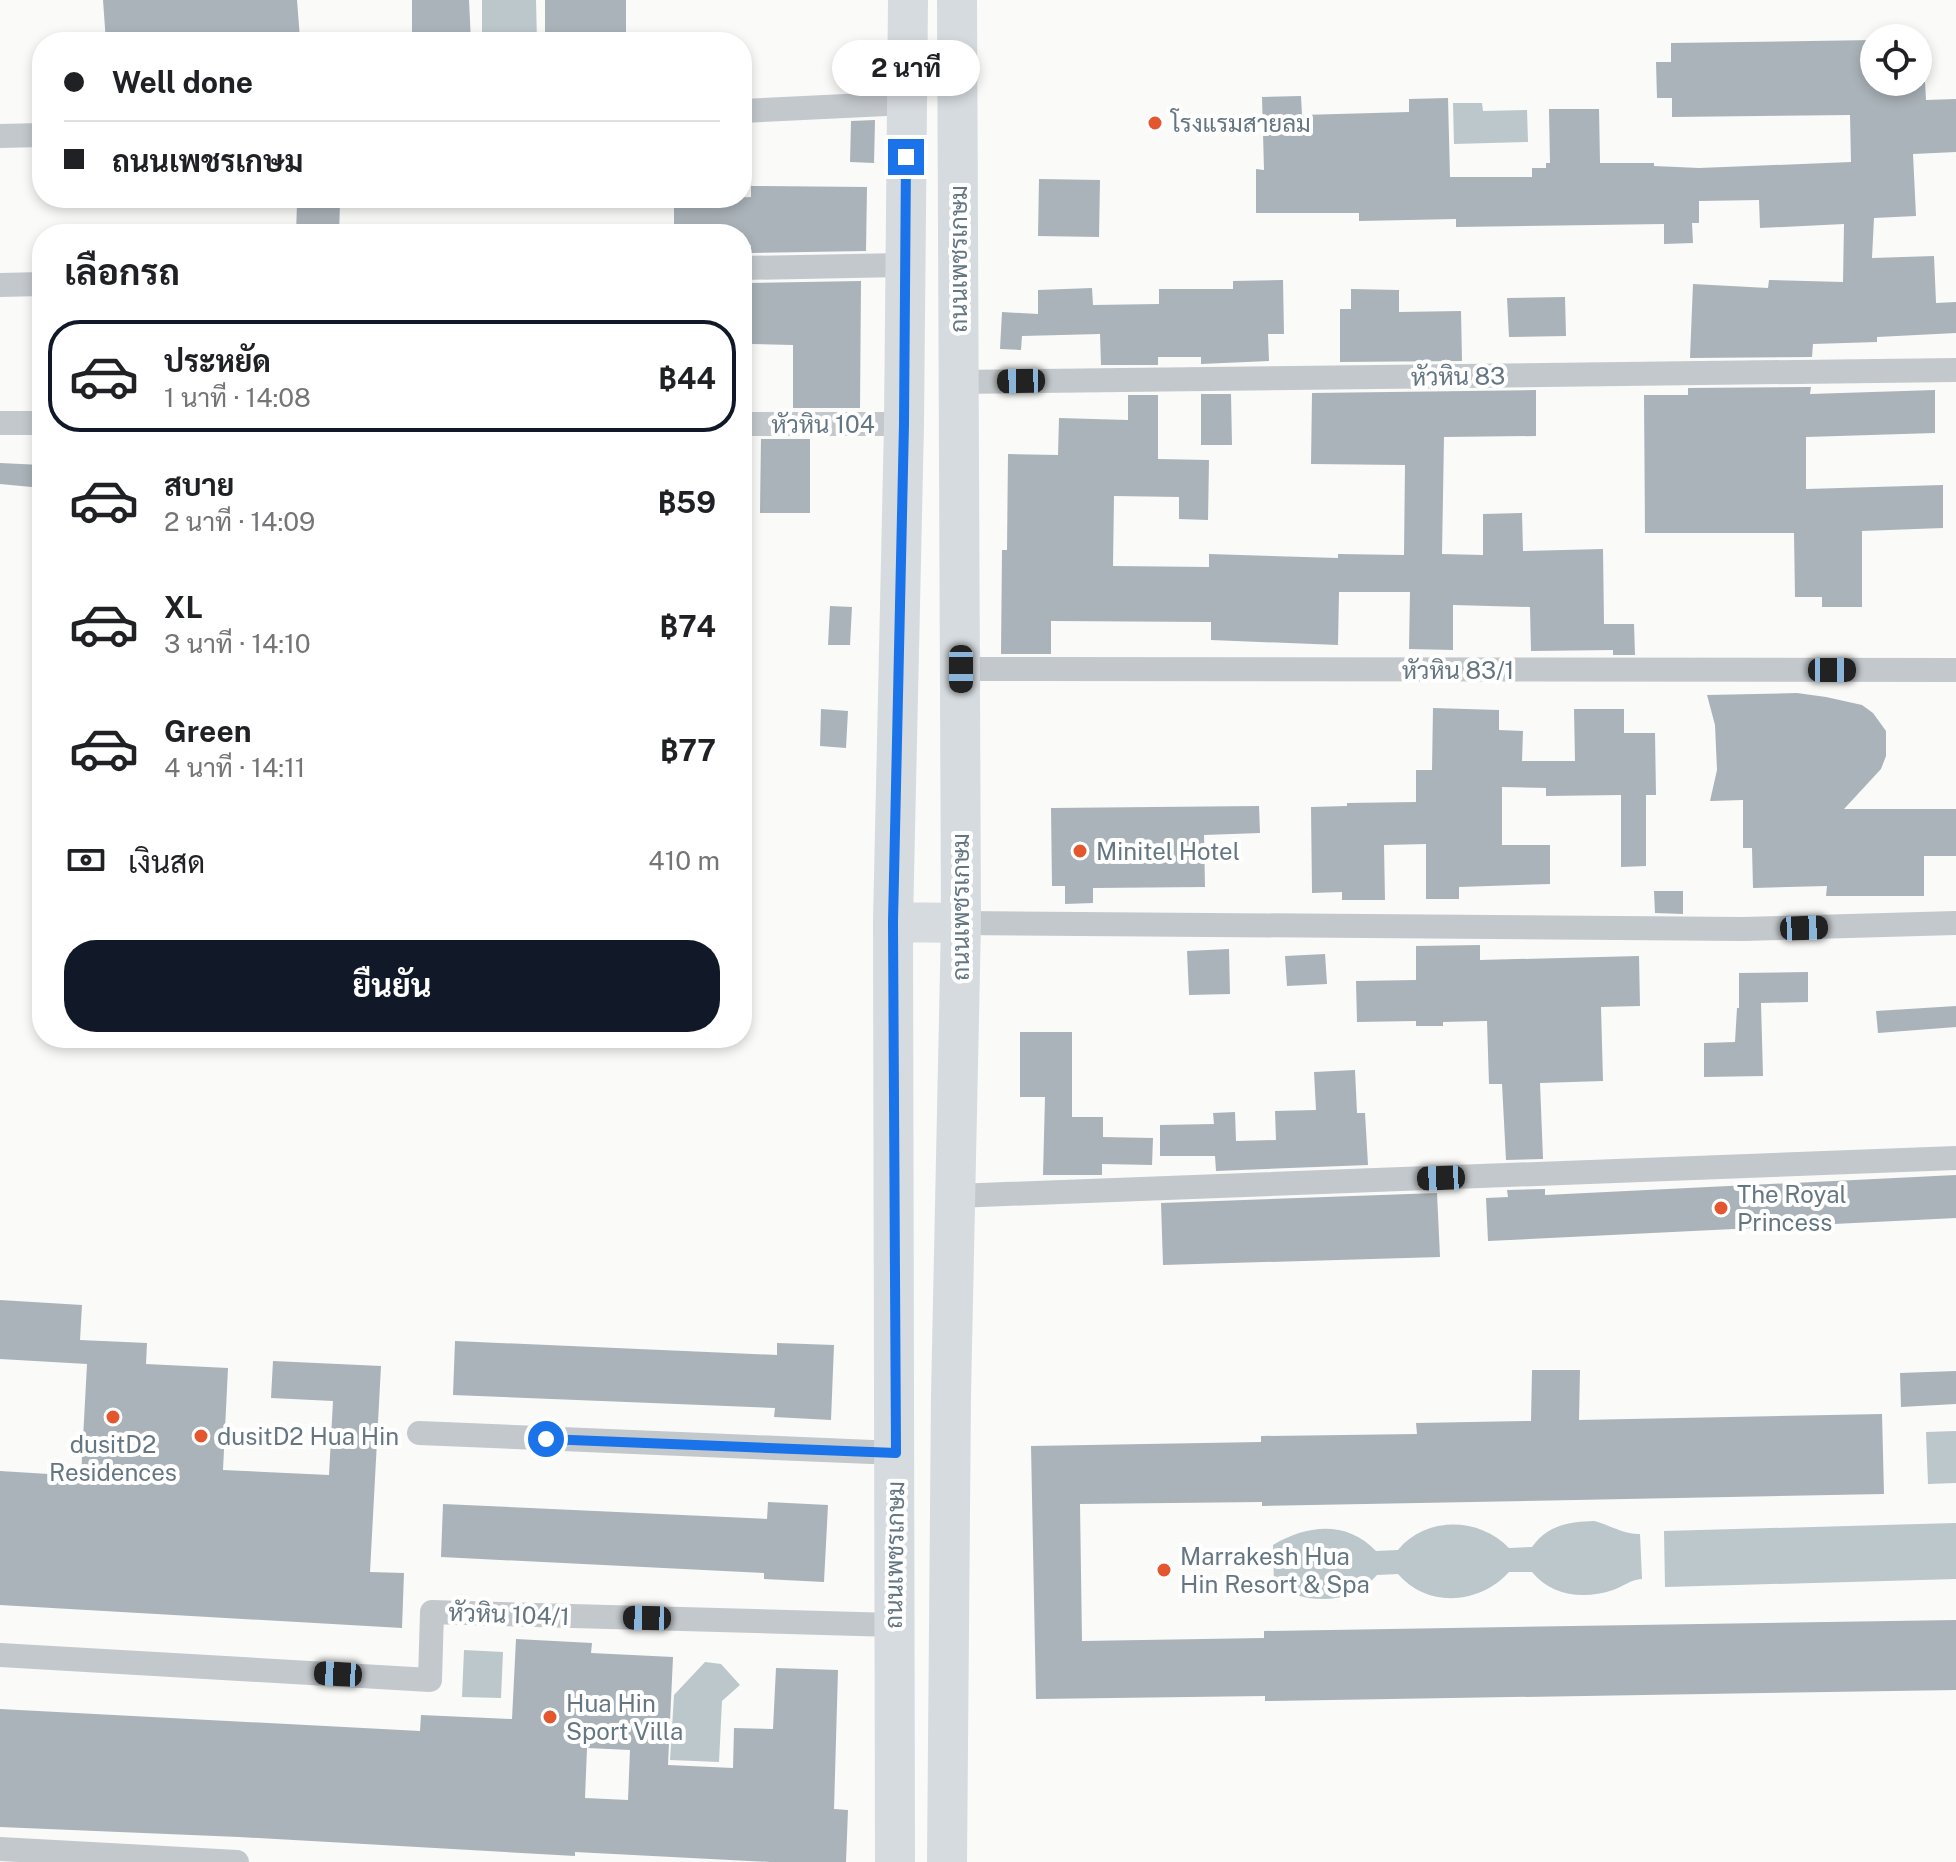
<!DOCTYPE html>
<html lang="th">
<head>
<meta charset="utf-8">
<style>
  :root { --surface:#fff; --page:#f2f2f2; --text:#202124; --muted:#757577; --line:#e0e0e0; --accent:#111827 }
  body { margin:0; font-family:"Public Sans",Sarabun,sans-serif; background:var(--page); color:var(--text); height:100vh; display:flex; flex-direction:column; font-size:30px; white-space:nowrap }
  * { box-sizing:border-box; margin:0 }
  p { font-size:26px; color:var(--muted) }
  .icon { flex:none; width:44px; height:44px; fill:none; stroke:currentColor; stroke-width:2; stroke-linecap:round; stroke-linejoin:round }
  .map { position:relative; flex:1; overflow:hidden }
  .sheet { position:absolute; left:32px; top:224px; width:720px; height:824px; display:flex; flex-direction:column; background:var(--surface); border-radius:32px; box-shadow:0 4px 12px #0003 }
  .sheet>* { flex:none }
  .hud { position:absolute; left:32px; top:32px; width:720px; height:176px; border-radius:32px; box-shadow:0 4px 12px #0003; display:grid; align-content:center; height:176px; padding:0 32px; background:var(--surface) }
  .buttons { position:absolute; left:1860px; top:24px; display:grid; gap:16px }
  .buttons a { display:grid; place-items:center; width:72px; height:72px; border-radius:50%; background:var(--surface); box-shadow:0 4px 12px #0003; font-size:40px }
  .end { position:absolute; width:36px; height:36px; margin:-18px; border:10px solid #1a73e8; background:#fff; box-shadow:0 0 0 4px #fff }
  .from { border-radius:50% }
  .bubble { position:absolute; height:56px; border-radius:28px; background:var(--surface); box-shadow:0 4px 12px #0003; font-size:26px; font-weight:700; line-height:56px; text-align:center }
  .car { position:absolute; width:24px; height:48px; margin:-24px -12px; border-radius:10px; box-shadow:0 0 6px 2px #0007; background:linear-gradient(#222 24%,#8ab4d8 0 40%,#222 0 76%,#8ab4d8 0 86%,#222 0) }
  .hud b { display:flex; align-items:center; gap:28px; height:76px; font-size:30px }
  .hud b+b { border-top:2px solid var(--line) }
  .hud i { width:20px; height:20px; background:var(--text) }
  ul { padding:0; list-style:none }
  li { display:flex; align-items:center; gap:24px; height:112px; margin:0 16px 12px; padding:0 16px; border:4px solid transparent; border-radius:32px }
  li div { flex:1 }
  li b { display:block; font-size:30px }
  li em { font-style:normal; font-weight:700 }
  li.current { border-color:var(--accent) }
  li>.icon { width:72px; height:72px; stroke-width:1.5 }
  h2 { padding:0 32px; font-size:36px; line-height:96px }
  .pay { display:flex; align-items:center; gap:20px; height:88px; padding:0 32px; font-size:30px }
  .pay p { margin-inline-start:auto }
  .button { display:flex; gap:16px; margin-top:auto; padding:16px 32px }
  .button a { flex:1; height:92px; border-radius:32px; background:var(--accent); color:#fff; font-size:32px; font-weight:700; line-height:92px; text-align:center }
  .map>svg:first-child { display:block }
</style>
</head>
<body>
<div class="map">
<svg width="1956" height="1862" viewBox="0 0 1956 1862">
  <rect width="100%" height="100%" fill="#fafaf8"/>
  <!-- water -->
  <path fill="#bbc7cb" d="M482,0h54l1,42h-55z
    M1453,103h29l1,8 44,-1 1,32 -74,2z
    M1956,1431v52l-28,1 -2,-52z
    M1594,1521c16,4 31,14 46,13l2,45c-12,1 -18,7 -29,11 -29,10 -62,6 -81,-18h-23c-29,32 -81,37 -111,2l-21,1c-27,31 -70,29 -103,11l-1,-41c34,-20 73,-25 103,6l22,-1c28,-34 81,-33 111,-2l23,-1c16,-22 36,-25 62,-26z
    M1956,1523v56l-291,8 -1,-56z
    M464,1650l39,2 -2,46 -39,-1z
    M705,1662l16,2 19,21 -18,16 -3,61 -49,-2 4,-65z"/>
  <!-- building -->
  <path fill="#aab3b9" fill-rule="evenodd" d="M103,0h194l3,39 -40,3h-154z
    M412,0h57l2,42h-59z
    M545,0h81v42h-81z
    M1874,40v42h51l1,18 30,-1v53l-43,2 3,62 -42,2 -2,40 62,-2 2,47 20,-1v31l-79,4v5l-64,2 -1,13 -122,1 3,-74 75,4 1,-8 74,2 1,-58 -84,4 -1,-28 -60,1v22h-7l1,20 -29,1v-20l-208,3v-8l-97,2v-8h-103v-44l8,1 -2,-73 39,-1 1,19 107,-3v-13l39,-1 2,79h82v-9h14v-5h4l-1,-54h50l1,54h54v3l45,2 152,-6 -1,-47 -178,2v-19h-15l-1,-36h15v-19z
    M875,120l-1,43 -24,-1 1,-41z
    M1039,179l61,1 -1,57 -61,-1z
    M751,186l116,1 -1,64 -115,2v-8l-9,-1v-10h-68v-34l77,-3z
    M297,203l43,1 -1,30h-43z
    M1283,280l1,54h-16l1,27 -68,3v-7h-43v8h-57l-1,-31 -78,2 -1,14 -21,-1 2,-37 36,2v-24l54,-2 1,17 66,-1v-15h74v-8z
    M861,281l-1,127h-67v-63l-41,-1v-6l-10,1v-51h8v-5z
    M1351,289l48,1v22l62,-1 1,50 -122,1v-53h11z
    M1565,297l1,39 -57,1 -2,-39z
    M1811,387l-1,7 125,-4v43l-129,4v52l137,-4v43l-81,3v76h-40v-10h-27l-1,-64h-149l-1,-138h44v-7z
    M1536,390v46l-92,1 -2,117 41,1v-41l39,-1 1,38 80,-2 1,75h30l1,31h-22v-5l-82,1 -1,-44 -77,-2v45l-44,-1 1,-57h-71l-1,53 -127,-5v-18l-160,-1v33h-50l1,-104h5l1,-96 50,1 1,-37 69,2v-25h30v64l51,1 -1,60 -29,-1v-22l-65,-1 -1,70 96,1v-13l129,4v-4l66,1 1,-90 -94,-1 1,-71z
    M1201,394h30l1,51h-31z
    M761,439h49v74h-50z
    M0,463l42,2v23l-42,-4z
    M830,606l22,1 -2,38h-22z
    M1797,693l29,4 36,8 11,8 13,18v25l-5,13 -37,40h112v47h-32v40h-98l1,-10 -74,2 -1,-40h-9v-48l-33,1 7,-31 -2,-45 -8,-30z
    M1433,708l66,2v20l24,1 -1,30h53l-1,-52h50v24h31l1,62h-10v71l-25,1v-72l-75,1v-8l-44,-1v58h48v39l-91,3v12h-33v-55l-42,1 1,55h-43v-8l-30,1 -1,-86 36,-1v-3l69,-1v-32h16z
    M821,709l27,2 -2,37 -26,-2z
    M1259,806l1,27 -56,2 1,52 -112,1v15l-28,1v-18h-13l-1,-78z
    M1654,891h29v23l-28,-1z
    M1480,945v15l159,-4 1,50 -39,1 2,74 -63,2 3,76 -37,1 -4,-76h-13l-2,-63 -44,1v4h-27v-5l-59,1 -1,-41 60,-1v-34z
    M1229,949l1,45 -41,1 -2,-44z
    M1325,954l2,30 -40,2 -2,-30z
    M1808,972v30l-47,1 2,73 -59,1v-34l31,-1 2,-34h2v-35z
    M1956,1006v21l-78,6 -2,-22z
    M1020,1032h52v85h31v20l50,1 -1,27 -50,-1v11h-59l2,-78h-25z
    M1355,1070l2,43h8l3,52 -152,6 -1,-15h-55v-31l54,-1 -1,-11 22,-1 1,29 40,-1 -1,-29 41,-1 -2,-38z
    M1956,1175v43l-468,23 -2,-43 22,-1 -1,-7 38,-1v6z
    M1437,1193l3,64 -277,8 -2,-62z
    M0,1300l82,5 -2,35 67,3 -1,21 82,4 -5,102 106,5 4,-74 -62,-3 2,-37 108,5 -11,206 34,1 -2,55 -402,-23v-134l81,5 6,-112 -87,-5z
    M455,1341l322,14v-12l57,2 -3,75 -57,-3 1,-9 -322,-13z
    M1532,1370h48l-1,50 303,-6 2,80 -622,12v-4l-182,2 2,137 182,-3v-7l692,-11v70l-691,11v-5l-229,3 -5,-253 230,-4v-6l156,-2 -1,-11 115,-2z
    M1956,1371v33l-55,3 -1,-34z
    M768,1502l60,3 -4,77 -60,-3v-6l-323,-16 2,-53 324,15z
    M516,1639l76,4 -1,10 82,4 -5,108 65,3 1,-40 39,1 3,-61 62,2 -4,139 14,1 -2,52h-75l-196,-10v4l-336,-19 -239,-10v-118l420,22 1,-16 91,4zM587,1748l43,2 -2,50 -43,-2z"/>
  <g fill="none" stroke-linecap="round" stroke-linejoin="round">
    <!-- street -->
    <path stroke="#c3c8cc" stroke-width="24" d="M742,111l165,-8
      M0,136l42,-1
      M742,268l161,-3
      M0,285l42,-1
      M959,382l997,-12
      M0,423h42
      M742,424h162
      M961,669l995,1
      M961,923l782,6 213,-6
      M955,1196l1001,-38
      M419,1433l477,20
      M0,1655l430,25 2,-68 461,13
      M0,1849l237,13"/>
    <!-- primary -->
    <path stroke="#d6dbdf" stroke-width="40" d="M893,922l68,1
      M895,1862l-2,-940 11,-498 4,-424
      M947,1862l4,-467 10,-472 -4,-923"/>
  </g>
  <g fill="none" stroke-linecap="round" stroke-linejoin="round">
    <!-- route -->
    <path stroke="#1a73e8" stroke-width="10" d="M546,1439l350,14 -3,-531 11,-498 2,-267"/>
  </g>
  <!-- markers -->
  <g fill="#e4572e" stroke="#fff" stroke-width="3">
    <circle cx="1155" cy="123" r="8"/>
    <circle cx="1080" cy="851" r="8"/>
    <circle cx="1721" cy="1208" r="8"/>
    <circle cx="113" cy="1417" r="8"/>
    <circle cx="201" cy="1436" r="8"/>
    <circle cx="1164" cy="1570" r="8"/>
    <circle cx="550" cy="1717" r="8"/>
  </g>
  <g text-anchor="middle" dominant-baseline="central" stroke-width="8" stroke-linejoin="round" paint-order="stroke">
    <!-- poi labels -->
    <g font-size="24" fill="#657683" stroke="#fff" text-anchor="start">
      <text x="1171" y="123">โรงแรมสายลม</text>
      <text x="1096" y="851">Minitel Hotel</text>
      <text x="1737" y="1194">The Royal<tspan x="1737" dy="28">Princess</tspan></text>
      <text x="217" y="1436">dusitD2 Hua Hin</text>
      <text x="113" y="1444" text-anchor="middle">dusitD2<tspan x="113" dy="28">Residences</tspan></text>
      <text x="1180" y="1556">Marrakesh Hua<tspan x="1180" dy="28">Hin Resort &amp; Spa</tspan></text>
      <text x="566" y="1703">Hua Hin<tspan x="566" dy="28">Sport Villa</tspan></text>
    </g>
    <!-- street labels -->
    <g font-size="24" fill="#657683" stroke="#fff">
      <text transform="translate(958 259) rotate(-90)">ถนนเพชรเกษม</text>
      <text transform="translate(1458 376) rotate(-1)">หัวหิน 83</text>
      <text x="823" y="424">หัวหิน 104</text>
      <text x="1458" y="670">หัวหิน 83/1</text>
      <text transform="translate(960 907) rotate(-90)">ถนนเพชรเกษม</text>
      <text transform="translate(894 1555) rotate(-89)">ถนนเพชรเกษม</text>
      <text transform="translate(509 1614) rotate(2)">หัวหิน 104/1</text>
    </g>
  </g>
</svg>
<div class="buttons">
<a><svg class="icon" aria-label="locate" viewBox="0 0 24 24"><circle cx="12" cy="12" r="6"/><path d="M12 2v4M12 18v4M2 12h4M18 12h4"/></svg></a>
</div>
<i class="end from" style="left:546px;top:1439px"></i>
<i class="end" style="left:906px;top:157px"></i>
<div class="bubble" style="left:832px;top:40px;width:148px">2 นาที</div>
<i class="car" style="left:1021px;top:381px;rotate:269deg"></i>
<i class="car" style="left:961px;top:669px;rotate:180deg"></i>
<i class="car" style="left:1832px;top:670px;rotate:90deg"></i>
<i class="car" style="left:1804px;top:928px;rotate:88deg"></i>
<i class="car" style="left:1441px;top:1178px;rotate:268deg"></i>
<i class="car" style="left:647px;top:1618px;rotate:271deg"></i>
<i class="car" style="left:338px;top:1674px;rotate:273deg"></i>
<div class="hud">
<b><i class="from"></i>Well done</b>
<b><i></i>ถนนเพชรเกษม</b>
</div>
<section class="sheet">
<h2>เลือกรถ</h2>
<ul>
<li class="current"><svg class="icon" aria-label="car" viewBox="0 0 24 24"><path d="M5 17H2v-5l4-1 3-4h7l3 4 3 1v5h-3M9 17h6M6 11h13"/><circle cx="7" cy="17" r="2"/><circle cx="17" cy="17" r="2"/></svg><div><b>ประหยัด</b><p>1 นาที · 14:08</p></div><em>฿44</em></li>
<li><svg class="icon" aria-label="car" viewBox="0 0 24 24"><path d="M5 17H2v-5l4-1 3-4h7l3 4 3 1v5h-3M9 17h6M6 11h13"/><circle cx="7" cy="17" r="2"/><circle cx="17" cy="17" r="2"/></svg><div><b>สบาย</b><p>2 นาที · 14:09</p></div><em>฿59</em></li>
<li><svg class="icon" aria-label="car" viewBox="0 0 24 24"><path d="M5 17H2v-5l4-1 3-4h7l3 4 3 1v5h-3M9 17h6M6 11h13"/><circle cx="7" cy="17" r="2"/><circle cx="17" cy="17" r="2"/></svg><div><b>XL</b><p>3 นาที · 14:10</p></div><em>฿74</em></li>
<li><svg class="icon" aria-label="car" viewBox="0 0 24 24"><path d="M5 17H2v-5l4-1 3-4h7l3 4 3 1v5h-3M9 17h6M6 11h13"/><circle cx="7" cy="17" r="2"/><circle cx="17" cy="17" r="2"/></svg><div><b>Green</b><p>4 นาที · 14:11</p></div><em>฿77</em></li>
</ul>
<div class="pay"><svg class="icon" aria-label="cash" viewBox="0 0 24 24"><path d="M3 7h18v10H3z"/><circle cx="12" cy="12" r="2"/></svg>เงินสด<p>410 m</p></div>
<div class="button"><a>ยืนยัน</a></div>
</section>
</div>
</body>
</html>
